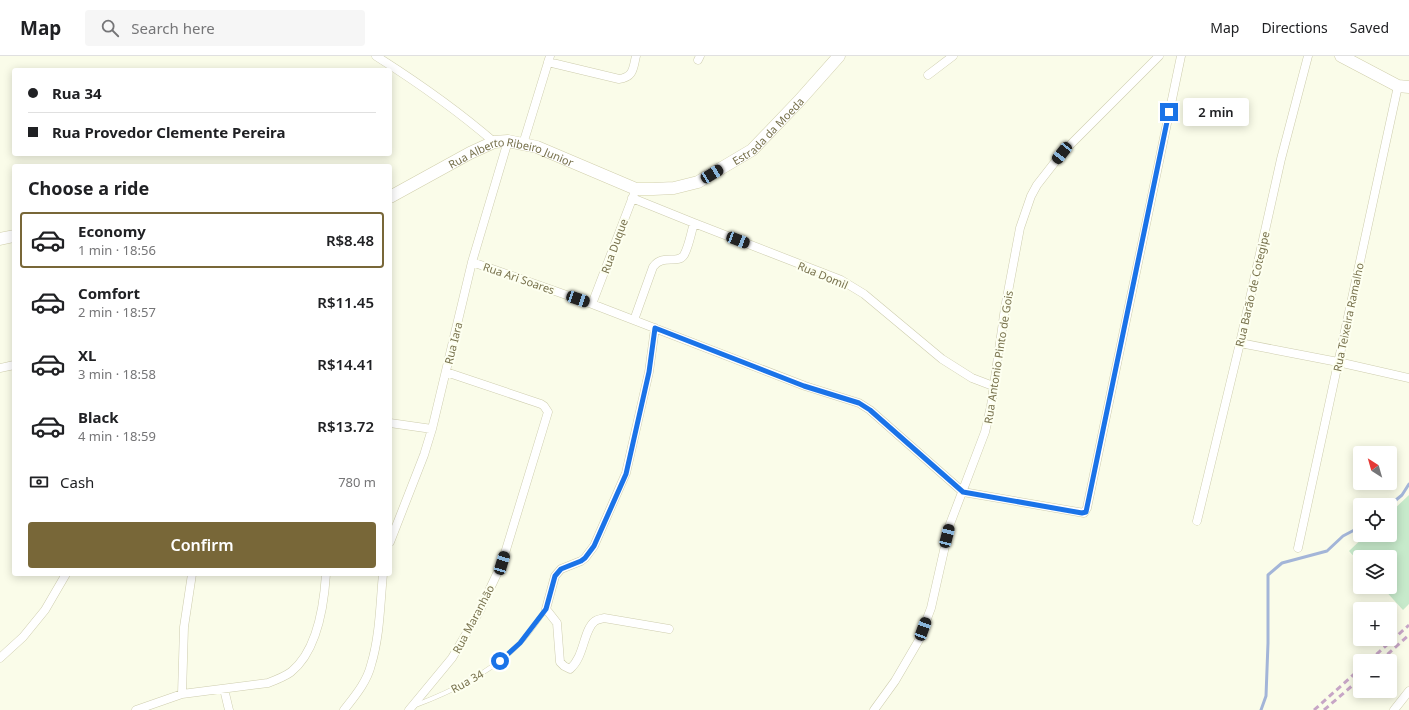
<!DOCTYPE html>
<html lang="en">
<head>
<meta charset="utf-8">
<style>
  :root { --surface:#fff; --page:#f6f6f6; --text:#202124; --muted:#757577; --line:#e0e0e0; --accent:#786738 }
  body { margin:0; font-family:"Noto Sans",sans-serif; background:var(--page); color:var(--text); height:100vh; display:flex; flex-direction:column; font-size:15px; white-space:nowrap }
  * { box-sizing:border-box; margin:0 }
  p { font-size:13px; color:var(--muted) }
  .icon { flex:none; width:22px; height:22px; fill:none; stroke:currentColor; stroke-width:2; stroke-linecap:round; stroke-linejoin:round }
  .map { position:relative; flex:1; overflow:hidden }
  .side { position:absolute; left:12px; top:108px; width:380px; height:412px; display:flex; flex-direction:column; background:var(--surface); border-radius:4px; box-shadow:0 2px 10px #0003 }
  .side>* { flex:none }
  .banner { position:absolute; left:12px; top:12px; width:380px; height:88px; border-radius:4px; box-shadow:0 2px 10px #0003; display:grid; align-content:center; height:88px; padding:0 16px; background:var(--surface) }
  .needle { width:26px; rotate:323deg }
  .fabs { position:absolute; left:1353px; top:390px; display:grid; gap:8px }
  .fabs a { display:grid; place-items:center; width:44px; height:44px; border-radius:4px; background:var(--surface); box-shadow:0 2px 10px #0003; font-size:20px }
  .end { position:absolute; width:18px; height:18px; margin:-9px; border:5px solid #1a73e8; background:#fff; box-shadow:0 0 0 2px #fff }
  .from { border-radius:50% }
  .bubble { position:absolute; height:28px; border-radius:4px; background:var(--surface); box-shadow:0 2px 10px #0003; font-size:13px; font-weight:600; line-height:28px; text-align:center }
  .car { position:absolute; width:12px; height:24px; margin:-12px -6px; border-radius:5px; box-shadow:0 0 3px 1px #0007; background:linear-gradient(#222 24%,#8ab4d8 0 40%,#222 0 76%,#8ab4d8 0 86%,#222 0) }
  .banner b { display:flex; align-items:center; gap:14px; height:38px; font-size:15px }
  .banner b+b { border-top:1px solid var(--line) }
  .banner i { width:10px; height:10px; background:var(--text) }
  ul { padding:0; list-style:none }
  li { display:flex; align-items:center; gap:12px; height:56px; margin:0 8px 6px; padding:0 8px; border:2px solid transparent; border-radius:4px }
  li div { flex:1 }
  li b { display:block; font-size:15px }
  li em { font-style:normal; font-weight:600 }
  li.current { border-color:var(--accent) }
  li>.icon { width:36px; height:36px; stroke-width:1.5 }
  h2 { padding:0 16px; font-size:18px; line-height:48px }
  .pay { display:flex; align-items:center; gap:10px; height:44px; padding:0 16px; font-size:15px }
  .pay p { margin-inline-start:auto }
  .primary-button { display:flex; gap:8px; margin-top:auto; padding:8px 16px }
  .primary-button a { flex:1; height:46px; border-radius:4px; background:var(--accent); color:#fff; font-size:16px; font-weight:600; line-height:46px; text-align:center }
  header { display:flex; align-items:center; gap:24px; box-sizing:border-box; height:56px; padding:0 20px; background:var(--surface); border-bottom:1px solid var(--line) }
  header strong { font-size:19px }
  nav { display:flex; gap:22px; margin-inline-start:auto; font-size:14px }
  .search { width:280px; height:36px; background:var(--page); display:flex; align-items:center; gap:10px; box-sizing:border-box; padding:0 14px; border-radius:4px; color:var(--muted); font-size:15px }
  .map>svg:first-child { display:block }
</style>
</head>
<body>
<header>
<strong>Map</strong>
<div class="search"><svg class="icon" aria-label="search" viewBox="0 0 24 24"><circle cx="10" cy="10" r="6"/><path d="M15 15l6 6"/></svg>Search here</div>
<nav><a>Map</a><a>Directions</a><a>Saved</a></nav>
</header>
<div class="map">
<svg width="1409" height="654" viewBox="0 0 1409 654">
  <rect width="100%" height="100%" fill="#fafce9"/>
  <!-- pitch -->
  <path fill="#c7eacb" d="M1409,439v109l-6,6 -21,-23h8v-30h-30v6l-11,-12 17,-16h24v-22z"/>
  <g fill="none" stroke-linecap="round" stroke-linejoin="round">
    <!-- stream -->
    <path stroke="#a3b5d8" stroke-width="3" d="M1390,449l12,-10 7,-11
      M1261,654l5,-14 2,-53v-68l14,-12 45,-12 16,-15 17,-9"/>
    <defs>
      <path id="lane" d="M416,649c37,-14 76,-33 104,-62 10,-10 18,-23 26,-34"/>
      <path id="street" d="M376,0c41,26 81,54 118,86
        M698,4l2,-4
        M548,6l71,17c15,-2 14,-11 17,-23
        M928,19l25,-19
        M523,88l27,-88
        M632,142l62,25 147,57 23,14 78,65 30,19 21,8
        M472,206l120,42 213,82 54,17 11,7 93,82 121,21 3,-5 94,-452
        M592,248l42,-110
        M634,264l19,-53c10,-14 25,-2 31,-12 5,-9 7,-22 10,-32
        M655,272l-6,44 -23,101 -32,73 -9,12 -4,3 -20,8 -6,7 -9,33 11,14 3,39 4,4 6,3c15,-13 13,-39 25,-48 3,-2 6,-2 9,-3l65,11
        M1240,287l98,19 71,16
        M0,312l14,-3
        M390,367l42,6
        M1197,465l43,-178 41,-184 27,-103
        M390,486l34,-87 8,-26 40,-167 36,-121
        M1298,492l100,-462
        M0,602l23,-21 22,-27 21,-36
        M224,633l5,21
        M182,638l2,-67 8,-53
        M136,654l46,-16 86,-11c8,-3 16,-6 23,-11 26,-21 33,-67 35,-98
        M344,654c10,-13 23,-28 27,-45 9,-29 9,-61 12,-91
        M409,654l43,-52 27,-46 23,-49 46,-151 -4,-6 -3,-2 -95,-32
        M874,654l21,-29 24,-41 12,-32 19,-84 35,-92 6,-26 14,-98 15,-80 11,-32 6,-11 25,-32 97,-97
        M1394,654l15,-19"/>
      <g id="secondary">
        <path d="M1341,0l57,30 11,1"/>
        <path id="s1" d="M390,141l80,-44 24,-11 14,-1 29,6 99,42h17l21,-1 24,-6 54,-32 47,-49 40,-45"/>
        <path d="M0,183l14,-3"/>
      </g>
    </defs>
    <!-- lane casing -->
    <use href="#lane" stroke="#cecdae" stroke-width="5"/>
    <!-- street casing -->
    <use href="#street" stroke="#cecdae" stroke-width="9"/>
    <!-- secondary casing -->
    <use href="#secondary" stroke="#d1cfac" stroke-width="13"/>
    <!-- lane -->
    <use href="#lane" stroke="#fff" stroke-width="4"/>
    <!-- street -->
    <use href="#street" stroke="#fff" stroke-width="8"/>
    <!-- secondary -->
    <use href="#secondary" stroke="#fff" stroke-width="12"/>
    <!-- rail -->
    <path stroke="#c7a6c6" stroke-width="3" stroke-dasharray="6 4" stroke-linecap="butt" d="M1369,605l40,-36
      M1380,605l29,-26
      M1314,654l46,-41
      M1324,654l36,-31"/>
  </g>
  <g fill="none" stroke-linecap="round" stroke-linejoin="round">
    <!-- route -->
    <path stroke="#1a73e8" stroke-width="5" d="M500,605l20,-18 26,-34 9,-33 6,-7 20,-8 4,-3 9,-12 32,-72 23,-102 6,-44 149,58 55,17 11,7 93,82 119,21 4,-1 83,-400"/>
  </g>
  <g text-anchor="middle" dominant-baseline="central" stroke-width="4" stroke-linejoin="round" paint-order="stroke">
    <!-- street labels -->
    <g font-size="11" fill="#77714c" stroke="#fdfff0">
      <text stroke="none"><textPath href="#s1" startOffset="419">Estrada da Moeda</textPath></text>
      <text stroke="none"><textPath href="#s1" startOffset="134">Rua Alberto Ribeiro Junior</textPath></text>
      <text transform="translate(614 190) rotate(-70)">Rua Duque</text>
      <text transform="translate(823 219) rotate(23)">Rua Domil</text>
      <text transform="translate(519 222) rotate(19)">Rua Ari Soares</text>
      <text transform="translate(1252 233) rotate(-77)">Rua Barão de Cotegipe</text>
      <text transform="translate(1348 261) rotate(-78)">Rua Teixeira Ramalho</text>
      <text transform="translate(453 287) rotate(-76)">Rua Iara</text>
      <text transform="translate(998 301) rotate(-81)">Rua Antonio Pinto de Gois</text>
      <text transform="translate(473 563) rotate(-62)">Rua Maranhão</text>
      <text transform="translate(467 625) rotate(-29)">Rua 34</text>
    </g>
  </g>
</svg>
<div class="fabs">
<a><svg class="needle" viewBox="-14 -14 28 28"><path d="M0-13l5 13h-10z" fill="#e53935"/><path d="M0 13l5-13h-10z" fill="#757577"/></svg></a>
<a><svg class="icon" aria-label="locate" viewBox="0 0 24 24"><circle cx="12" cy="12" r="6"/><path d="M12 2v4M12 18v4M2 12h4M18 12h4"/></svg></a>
<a><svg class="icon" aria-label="layers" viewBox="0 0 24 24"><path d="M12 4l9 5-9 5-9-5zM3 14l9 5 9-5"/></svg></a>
<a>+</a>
<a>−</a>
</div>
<i class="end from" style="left:500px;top:605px"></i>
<i class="end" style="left:1169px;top:56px"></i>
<div class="bubble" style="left:1183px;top:42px;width:66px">2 min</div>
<i class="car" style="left:1062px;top:97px;rotate:218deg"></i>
<i class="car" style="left:712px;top:118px;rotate:59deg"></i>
<i class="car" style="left:738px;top:184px;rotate:111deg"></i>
<i class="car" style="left:578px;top:243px;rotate:109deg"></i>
<i class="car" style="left:947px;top:480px;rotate:14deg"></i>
<i class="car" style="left:502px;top:507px;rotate:17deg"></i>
<i class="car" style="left:923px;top:573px;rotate:20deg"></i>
<div class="banner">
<b><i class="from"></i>Rua 34</b>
<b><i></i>Rua Provedor Clemente Pereira</b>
</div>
<section class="side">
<h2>Choose a ride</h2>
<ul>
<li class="current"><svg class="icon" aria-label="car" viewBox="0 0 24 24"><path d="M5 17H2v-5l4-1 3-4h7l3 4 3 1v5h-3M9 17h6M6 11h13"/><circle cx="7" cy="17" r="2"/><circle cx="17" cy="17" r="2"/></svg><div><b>Economy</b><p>1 min · 18:56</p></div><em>R$8.48</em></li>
<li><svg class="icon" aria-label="car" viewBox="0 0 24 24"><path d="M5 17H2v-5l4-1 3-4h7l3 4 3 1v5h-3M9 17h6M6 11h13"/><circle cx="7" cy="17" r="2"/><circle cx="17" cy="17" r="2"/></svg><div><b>Comfort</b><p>2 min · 18:57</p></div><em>R$11.45</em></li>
<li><svg class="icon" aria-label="car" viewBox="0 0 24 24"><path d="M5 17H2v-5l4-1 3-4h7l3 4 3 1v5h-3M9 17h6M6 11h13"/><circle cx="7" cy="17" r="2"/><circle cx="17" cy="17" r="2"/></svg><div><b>XL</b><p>3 min · 18:58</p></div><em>R$14.41</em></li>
<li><svg class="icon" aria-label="car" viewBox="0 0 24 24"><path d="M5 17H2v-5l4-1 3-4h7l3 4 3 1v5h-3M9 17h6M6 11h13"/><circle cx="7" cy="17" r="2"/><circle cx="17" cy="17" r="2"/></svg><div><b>Black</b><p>4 min · 18:59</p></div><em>R$13.72</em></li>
</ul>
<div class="pay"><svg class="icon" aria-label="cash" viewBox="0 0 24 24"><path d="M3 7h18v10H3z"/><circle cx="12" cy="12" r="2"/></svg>Cash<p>780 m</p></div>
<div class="primary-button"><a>Confirm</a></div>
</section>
</div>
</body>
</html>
